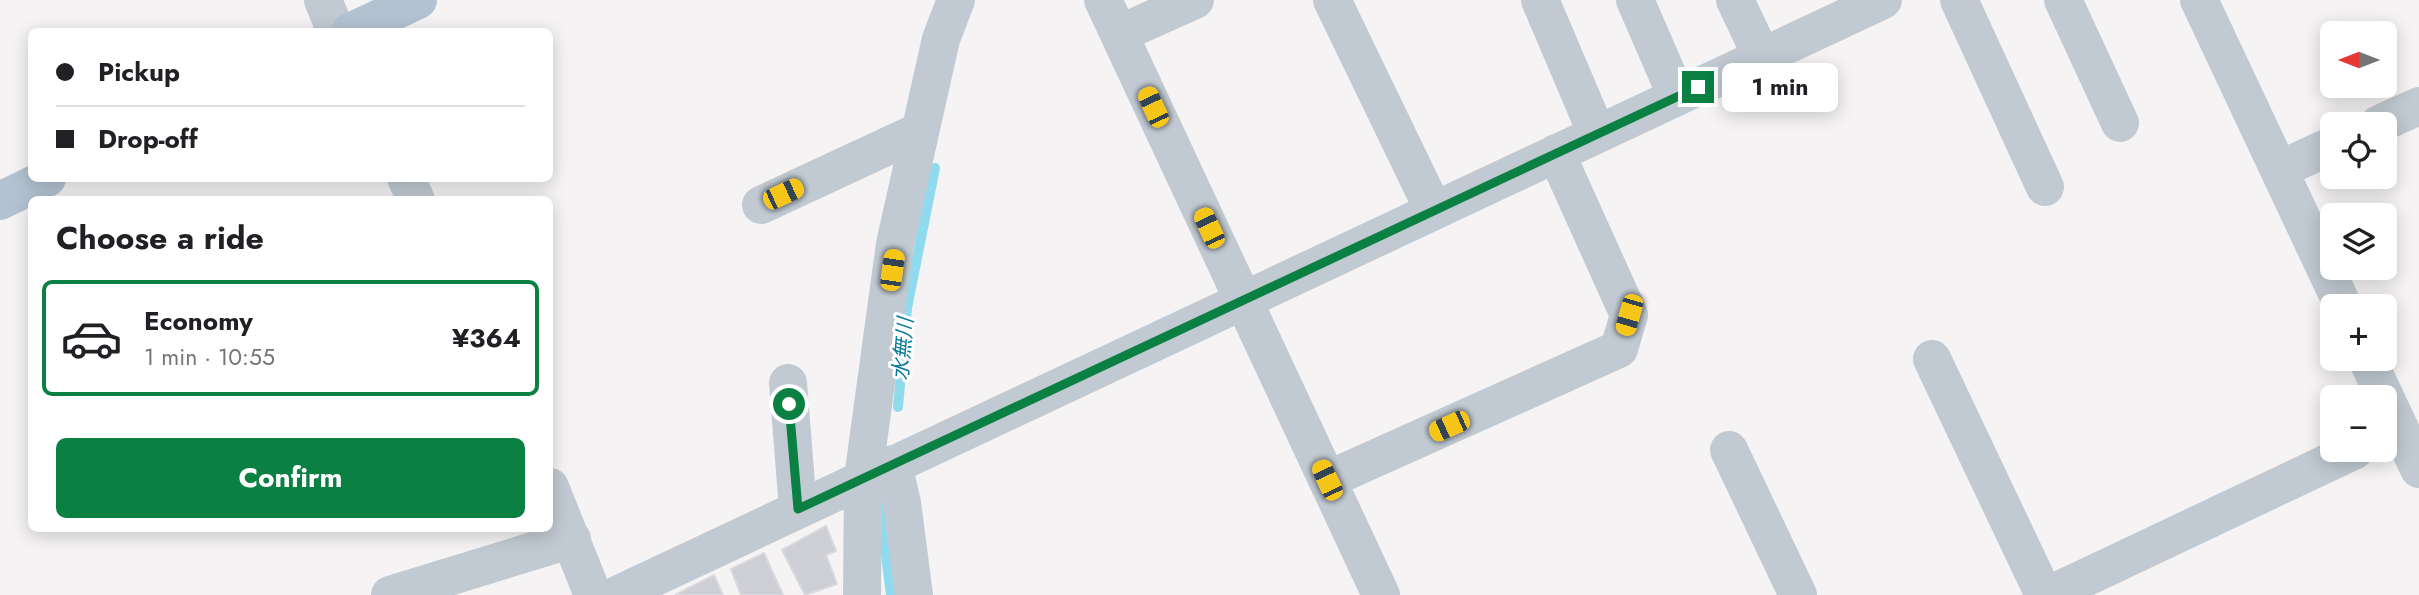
<!DOCTYPE html>
<html lang="en">
<head>
<meta charset="utf-8">
<style>
  :root { --surface:#fff; --page:#f6f6f6; --text:#202124; --muted:#757577; --line:#e0e0e0; --accent:#0b8043 }
  body { margin:0; font-family:Jost,"Noto Sans JP",sans-serif; background:var(--page); color:var(--text); height:100vh; display:flex; flex-direction:column; font-size:26px; white-space:nowrap }
  * { box-sizing:border-box; margin:0 }
  p { font-size:23px; color:var(--muted) }
  .icon { flex:none; width:38px; height:38px; fill:none; stroke:currentColor; stroke-width:2; stroke-linecap:round; stroke-linejoin:round }
  .map { position:relative; flex:1; overflow:hidden }
  .side { position:absolute; left:28px; top:196px; width:525px; height:336px; display:flex; flex-direction:column; background:var(--surface); border-radius:10px; box-shadow:0 4px 18px #0003 }
  .side>* { flex:none }
  .top-card { position:absolute; left:28px; top:28px; width:525px; height:154px; border-radius:10px; box-shadow:0 4px 18px #0003; display:grid; align-content:center; height:154px; padding:0 28px; background:var(--surface) }
  .needle { width:46px; rotate:270deg }
  .fabs { position:absolute; left:2320px; top:21px; display:grid; gap:14px }
  .fabs a { display:grid; place-items:center; width:77px; height:77px; border-radius:10px; background:var(--surface); box-shadow:0 4px 18px #0003; font-size:35px }
  .end { position:absolute; width:32px; height:32px; margin:-16px; border:9px solid #0b8043; background:#fff; box-shadow:0 0 0 4px #fff }
  .from { border-radius:50% }
  .bubble { position:absolute; height:49px; border-radius:10px; background:var(--surface); box-shadow:0 4px 18px #0003; font-size:23px; font-weight:700; line-height:49px; text-align:center }
  .car { position:absolute; width:21px; height:42px; margin:-21px -10px; border-radius:9px; box-shadow:0 0 5px 2px #0007; background:linear-gradient(#f5c518 24%,#345 0 40%,#f5c518 0 76%,#345 0 86%,#f5c518 0) }
  .top-card b { display:flex; align-items:center; gap:24px; height:66px; font-size:26px }
  .top-card b+b { border-top:2px solid var(--line) }
  .top-card i { width:18px; height:18px; background:var(--text) }
  ul { padding:0; list-style:none }
  li { display:flex; align-items:center; gap:21px; height:116px; margin:0 14px 10px; padding:0 14px; border:4px solid transparent; border-radius:10px }
  li div { flex:1 }
  li b { display:block; font-size:26px }
  li em { font-style:normal; font-weight:700 }
  li.current { border-color:var(--accent) }
  li>.icon { width:63px; height:63px; stroke-width:1.5 }
  h2 { padding:0 28px; font-size:32px; line-height:84px }
  .action { display:flex; gap:14px; margin-top:auto; padding:14px 28px }
  .action a { flex:1; height:80px; border-radius:10px; background:var(--accent); color:#fff; font-size:28px; font-weight:700; line-height:80px; text-align:center }
  .map>svg:first-child { display:block }
</style>
</head>
<body>
<div class="map">
<svg width="2419" height="595" viewBox="0 0 2419 595">
  <rect width="100%" height="100%" fill="#f5f3f3"/>
  <g fill="none" stroke-linecap="round" stroke-linejoin="round">
    <!-- stream -->
    <path stroke="#90daee" stroke-width="10" d="M898,407l9,-99 28,-140
      M880,507l11,88"/>
  </g>
  <!-- building -->
  <path fill="#cdcfd5" stroke="#d7d9de" stroke-width="2" d="M826,526l10,25 -10,4 11,29 -32,11 -23,-45z
    M764,553l19,42h-42l-10,-26z
    M714,575l9,20h-48z"/>
  <g fill="none" stroke-linecap="round" stroke-linejoin="round">
    <!-- minor -->
    <path stroke="#c1cad2" stroke-width="38" d="M323,0l13,32
      M1103,0l278,595
      M1332,0l102,211
      M1540,0l57,134
      M1635,0l42,97
      M1735,0l27,57
      M1959,0l86,187
      M2063,0l57,123
      M2199,0l144,306
      M1119,34l76,-34
      M2379,124l40,-18
      M2279,170l54,-25
      M406,178l10,22
      M761,205l159,-74
      M1932,359l112,236
      M2367,359l18,38
      M788,383l10,126
      M2385,397l34,72
      M1729,450l69,145
      M893,464l9,39 12,92
      M1327,480l292,-131 10,-34 -73,-162
      M550,487l43,108
      M390,595l182,-56
      M617,595l1266,-595
      M862,595l1,-117 32,-234 46,-205 15,-39
      M2049,595l306,-145"/>
    <!-- major -->
    <path stroke="#b3c2d1" stroke-width="38" d="M350,32l68,-32
      M0,201l47,-23"/>
  </g>
  <g fill="none" stroke-linecap="round" stroke-linejoin="round">
    <!-- route -->
    <path stroke="#0b8043" stroke-width="9" d="M789,404l9,105 900,-422"/>
  </g>
  <g text-anchor="middle" dominant-baseline="central" stroke-width="6" stroke-linejoin="round" paint-order="stroke">
    <!-- water labels -->
    <g font-size="21" font-style="italic" fill="#0c7c9b" stroke="#fff">
      <text transform="translate(903 349) rotate(-85)">水無川</text>
    </g>
  </g>
</svg>
<div class="fabs">
<a><svg class="needle" viewBox="-14 -14 28 28"><path d="M0-13l5 13h-10z" fill="#e53935"/><path d="M0 13l5-13h-10z" fill="#757577"/></svg></a>
<a><svg class="icon" aria-label="locate" viewBox="0 0 24 24"><circle cx="12" cy="12" r="6"/><path d="M12 2v4M12 18v4M2 12h4M18 12h4"/></svg></a>
<a><svg class="icon" aria-label="layers" viewBox="0 0 24 24"><path d="M12 4l9 5-9 5-9-5zM3 14l9 5 9-5"/></svg></a>
<a>+</a>
<a>−</a>
</div>
<i class="end from" style="left:789px;top:404px"></i>
<i class="end" style="left:1698px;top:87px"></i>
<div class="bubble" style="left:1722px;top:63px;width:116px">1 min</div>
<i class="car" style="left:1153px;top:107px;rotate:335deg"></i>
<i class="car" style="left:783px;top:194px;rotate:65deg"></i>
<i class="car" style="left:1209px;top:228px;rotate:335deg"></i>
<i class="car" style="left:892px;top:270px;rotate:8deg"></i>
<i class="car" style="left:1629px;top:315px;rotate:196deg"></i>
<i class="car" style="left:1449px;top:426px;rotate:246deg"></i>
<i class="car" style="left:1327px;top:480px;rotate:335deg"></i>
<div class="top-card">
<b><i class="from"></i>Pickup</b>
<b><i></i>Drop-off</b>
</div>
<section class="side">
<h2>Choose a ride</h2>
<ul>
<li class="current"><svg class="icon" aria-label="car" viewBox="0 0 24 24"><path d="M5 17H2v-5l4-1 3-4h7l3 4 3 1v5h-3M9 17h6M6 11h13"/><circle cx="7" cy="17" r="2"/><circle cx="17" cy="17" r="2"/></svg><div><b>Economy</b><p>1 min · 10:55</p></div><em>¥364</em></li>
</ul>
<div class="action"><a>Confirm</a></div>
</section>
</div>
</body>
</html>
